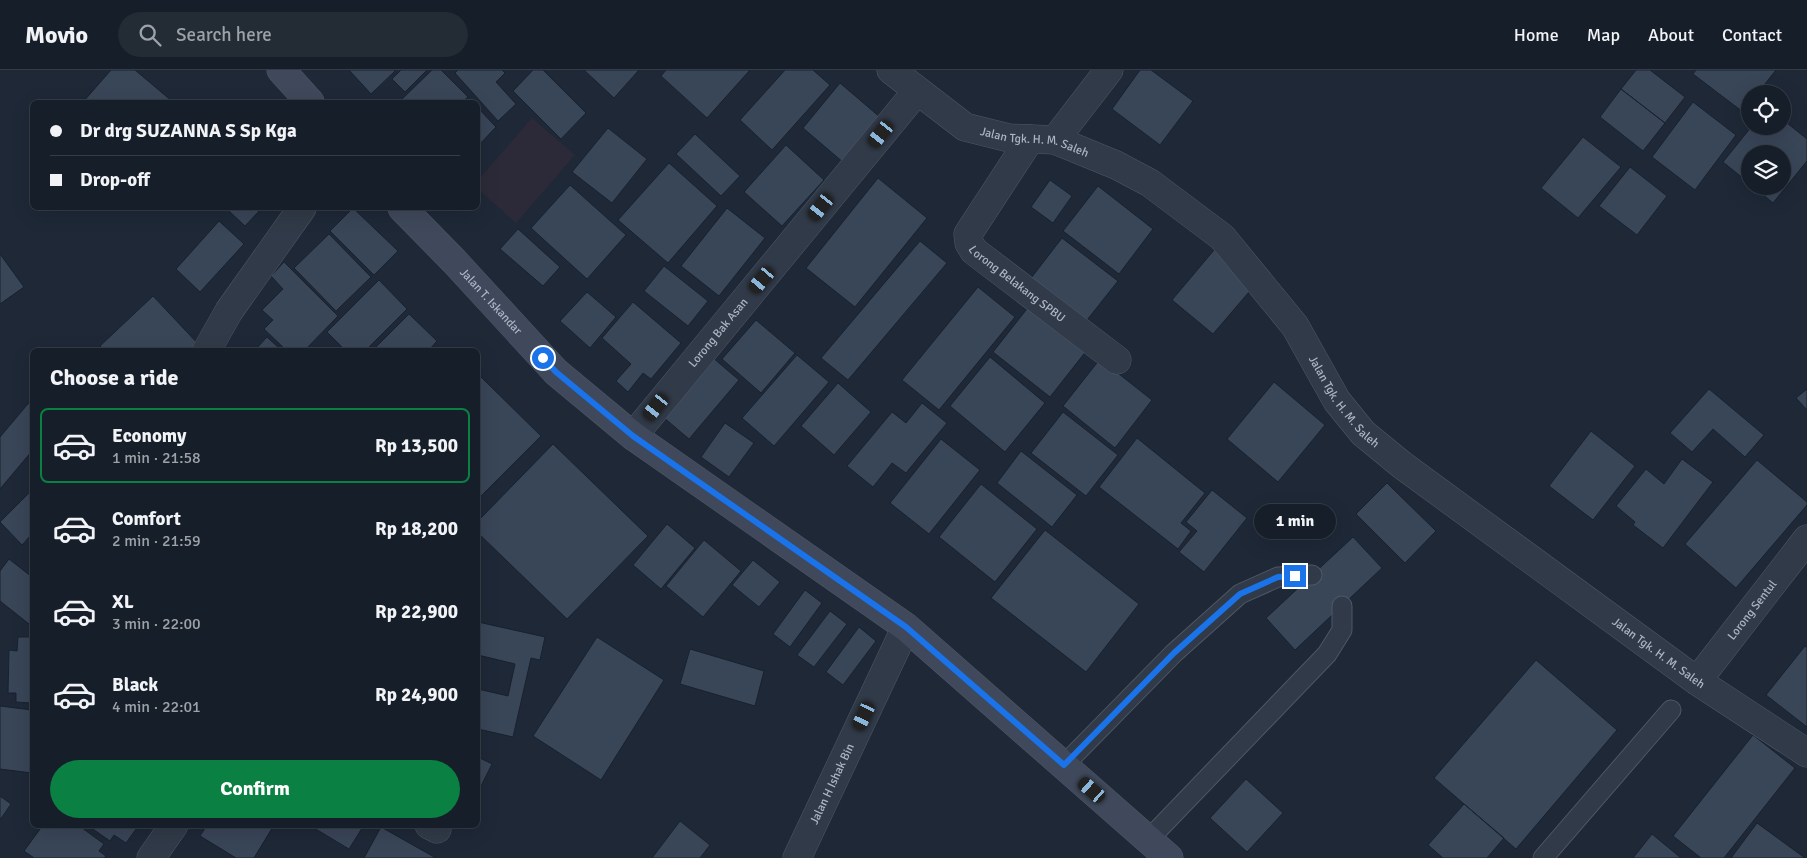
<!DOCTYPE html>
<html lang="en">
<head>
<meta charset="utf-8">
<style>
  :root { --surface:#161e29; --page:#232b35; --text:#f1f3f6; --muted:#9ea2a8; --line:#353c46; --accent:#0b8043 }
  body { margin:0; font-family:Signika,sans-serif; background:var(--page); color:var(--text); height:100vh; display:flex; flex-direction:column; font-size:19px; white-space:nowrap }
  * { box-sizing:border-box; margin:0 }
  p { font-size:16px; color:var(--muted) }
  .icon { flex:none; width:28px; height:28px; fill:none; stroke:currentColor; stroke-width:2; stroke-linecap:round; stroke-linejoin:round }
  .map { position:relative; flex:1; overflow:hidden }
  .details { position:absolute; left:30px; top:278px; width:450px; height:480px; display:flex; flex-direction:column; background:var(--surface); border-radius:8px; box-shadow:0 5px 20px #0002,0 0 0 1px var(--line) }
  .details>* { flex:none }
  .banner { position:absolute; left:30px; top:30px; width:450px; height:110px; border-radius:8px; box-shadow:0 5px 20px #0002,0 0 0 1px var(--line); display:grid; align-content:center; height:110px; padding:0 20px; background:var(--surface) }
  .fabs { position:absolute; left:1741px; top:15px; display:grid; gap:10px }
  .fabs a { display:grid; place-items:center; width:50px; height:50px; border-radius:50%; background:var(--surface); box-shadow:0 5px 20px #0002,0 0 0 1px var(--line); font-size:25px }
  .end { position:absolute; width:22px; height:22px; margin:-11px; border:6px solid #1a73e8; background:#fff; box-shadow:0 0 0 2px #fff }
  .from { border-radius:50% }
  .bubble { position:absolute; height:35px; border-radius:18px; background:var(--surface); box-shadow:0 5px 20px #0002,0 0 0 1px var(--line); font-size:16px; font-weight:700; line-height:35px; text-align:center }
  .car { position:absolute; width:15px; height:30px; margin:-15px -8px; border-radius:6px; box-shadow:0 0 4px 1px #0007; background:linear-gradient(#222 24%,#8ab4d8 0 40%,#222 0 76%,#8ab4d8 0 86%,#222 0) }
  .banner b { display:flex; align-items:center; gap:18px; height:48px; font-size:19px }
  .banner b+b { border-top:1px solid var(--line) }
  .banner i { width:12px; height:12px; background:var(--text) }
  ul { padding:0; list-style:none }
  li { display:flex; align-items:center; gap:15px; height:75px; margin:0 10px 8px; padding:0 10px; border:2px solid transparent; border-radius:8px }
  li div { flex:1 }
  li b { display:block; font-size:19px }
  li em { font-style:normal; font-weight:700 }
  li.selected { border-color:var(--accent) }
  li>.icon { width:45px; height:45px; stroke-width:1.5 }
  h2 { padding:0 20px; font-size:22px; line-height:60px }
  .button { display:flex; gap:10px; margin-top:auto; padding:10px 20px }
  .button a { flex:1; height:58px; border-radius:30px; background:var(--accent); color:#fff; font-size:20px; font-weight:700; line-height:58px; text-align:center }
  header { display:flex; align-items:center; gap:30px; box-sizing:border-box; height:70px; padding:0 25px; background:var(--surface); border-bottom:1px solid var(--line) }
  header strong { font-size:24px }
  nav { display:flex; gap:28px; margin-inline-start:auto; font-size:18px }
  .search { width:350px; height:45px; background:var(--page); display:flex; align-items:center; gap:12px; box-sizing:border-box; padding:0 18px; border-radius:28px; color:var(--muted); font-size:19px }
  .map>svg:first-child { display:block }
</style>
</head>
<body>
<header>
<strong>Movio</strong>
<div class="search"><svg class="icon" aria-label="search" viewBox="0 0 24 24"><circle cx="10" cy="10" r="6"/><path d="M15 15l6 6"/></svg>Search here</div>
<nav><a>Home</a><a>Map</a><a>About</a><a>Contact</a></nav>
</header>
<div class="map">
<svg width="1807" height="788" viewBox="0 0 1807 788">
  <rect width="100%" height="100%" fill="#1e2837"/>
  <!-- medical -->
  <path fill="#2c2a38" d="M532,48l43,37 -59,68 -38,-34v-9z"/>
  <!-- building -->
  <path fill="#394658" stroke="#19212e" d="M111,0h24l38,32h-90z
    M349,0h45l1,1 -24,23z
    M401,0h26l-22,22 -13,-13z
    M432,0h9l27,27 -6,5h-63z
    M458,0h44l3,3 -9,9 20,22 -18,17 -43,-48z
    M533,0h10l43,43 -25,26 -48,-48z
    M584,0h55l-25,28z
    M666,0h84l-43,48 -46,-42z
    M785,0h28l17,15 -58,65 -32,-30z
    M1140,0h11l42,31 -33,44 -48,-36z
    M1636,0h14l35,27 -20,26 -44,-34z
    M1696,0h80l-19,24h-7v9l-7,9 -50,-38z
    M840,13l41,35 -37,45 -41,-35z
    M1621,19l44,34 -22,28 -43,-34z
    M1693,32l43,33 -41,55 -43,-33z
    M478,38l18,19 -18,19z
    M1782,49l25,20v22l-34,42 -20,-17h29v-32h-32v30l-27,-22 29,-36h30z
    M608,58l39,31 -35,44 -40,-31z
    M695,64l45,42 -19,20 -45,-42z
    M1583,67l38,30 -43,51 -37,-30z
    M786,75l38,35 -42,46 -38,-34z
    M669,93l48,43 -49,57 -50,-43z
    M1630,97l37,29 -30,39 -38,-29z
    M878,108l49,40 -72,89 -49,-39z
    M1050,110l22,16 -19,27 -22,-16z
    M570,115l56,50 -39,44 -56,-51z
    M1098,116l55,43 -34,45 -56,-43z
    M233,138h29l-17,18 -16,-15z
    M353,138l45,43 -24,24 -44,-44z
    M727,138l38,30 -46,58 -38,-30z
    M219,151l25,23 -44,48 -24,-23z
    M518,159l42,38 -17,19 -43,-37z
    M329,164l42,43 -35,34 -42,-43z
    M1062,168l56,43 -35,44 -55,-43z
    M920,171l27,22 -99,117 -27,-22z
    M1214,180l41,35 -42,49 -41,-34z
    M0,184l24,33 -24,17z
    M284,192l54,54 -33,34h-19l-22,-21 9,-9 -11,-10 21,-21 -12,-13z
    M664,196l44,35 -20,25 -44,-35z
    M379,210l28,29 -41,41h-21l-18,-18z
    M978,217l37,30 -76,93 -37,-30z
    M587,222l29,25 -26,31 -30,-27z
    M153,226l48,51 -3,3h-94l-4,-4z
    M633,232l48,41 -30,36 -8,-6 -15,19 -12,-11 15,-17 -29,-26z
    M1030,235l57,45 -37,47 -57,-45z
    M409,244l28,27 -8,9h-56z
    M756,250l39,33 -34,40 -39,-34z
    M267,267l14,13h-26z
    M706,282l33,28 -50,59 -33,-28z
    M797,285l32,27 -55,64 -32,-28z
    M990,287l55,46 -40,49 -55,-46z
    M1100,289l52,41 -37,48 -52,-42z
    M478,304l63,62 -63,63z
    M1274,312l51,43 -47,57 -51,-43z
    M838,313l33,29 -37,43 -33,-29z
    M1709,319l55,46 -19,22 -32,-28 -21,23 -22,-19z
    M1807,319v21l-11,-12z
    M32,329v52l-32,38v-52z
    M922,333l25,20 -41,50 -14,-10 -19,24 -26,-21 45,-54 14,11z
    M1063,342l55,43 -32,41 -55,-43z
    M725,353l29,20 -25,34 -28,-20z
    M1591,361l44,35 -42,54 -44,-34z
    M1137,368l68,55 -24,30 10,8 -13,18 -79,-62z
    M941,369l39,31 -51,64 -39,-31z
    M553,374l95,92 -81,83 -89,-86v-12z
    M1021,381l56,44 -25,32 -55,-44z
    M1682,389l31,23 -50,66 -30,-23 2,-3 -19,-16 30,-37 18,15z
    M1757,390l50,42v3l-71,83 -51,-44z
    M1387,413l49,48 -31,32 -49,-49z
    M981,414l56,45 -42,53 -56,-45z
    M32,420v44l-10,11 -22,-23z
    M1212,420l35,28 -43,54 -25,-20 18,-21 -11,-9z
    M667,454l28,24 -34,41 -28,-24z
    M1045,460l94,74 -53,68 -95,-74z
    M1353,467l29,31 -87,82 -29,-32z
    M704,470l37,31 -38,46 -37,-31z
    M9,489l23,18v42l-3,5 -29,-23v-30z
    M753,490l27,22 -21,25 -27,-22z
    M805,520l17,13 -32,44 -17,-13z
    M830,541l17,13 -33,43 -17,-12z
    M478,552l67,15 -5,23 -9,-2 -18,79 -35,-8v-40l30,7 7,-32 -37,-9z
    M859,557l17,14 -33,44 -17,-13z
    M18,567h14v66l-16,-1v-9h-8l1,-43 8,1z
    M597,567l67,43 -63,100 -68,-44z
    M1805,576l2,2v79l-41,-32z
    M690,579l74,22 -9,35 -75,-22z
    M1536,590l81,70 -101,119 -82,-71z
    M0,636l32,4v63l-32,-4z
    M1753,665l42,33 -71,90h-23l-28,-22z
    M478,687l14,7 -14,28z
    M1246,709l37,34 -36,39 -37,-34z
    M0,726l11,8 -11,16z
    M1464,734l40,34 -17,20h-44l-15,-13z
    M680,751l30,24 -10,13h-48z
    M1757,753l48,35h-74z
    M43,755h35l26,19 -5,7 7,5 -2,2h-70l-10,-7z
    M87,755h52l-13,18 -12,-8 -4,6z
    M207,755h67l-20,33h-18l-36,-22z
    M309,755h55l-15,24z
    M381,757l55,31h-72z
    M1652,764l29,24h-48z"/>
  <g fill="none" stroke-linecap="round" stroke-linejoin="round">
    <defs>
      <path id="lane" d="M1064,695l110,-112 66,-59 38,-17 34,-2
        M1149,769l178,-185 15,-24v-24
        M1543,788l128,-148"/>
      <g id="street">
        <path id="s1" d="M891,0l74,57 44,11 46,2 61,25 34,18 72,54 73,89 42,75 26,32 39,32 295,216 110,72"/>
        <path id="s2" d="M1030,69l-62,95 1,9 5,8 143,109"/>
        <path d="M1055,70l54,-70"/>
        <path d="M207,280l22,-39 73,-103"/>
        <path id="s3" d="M633,366l284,-345"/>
        <path id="s4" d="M1697,611l110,-142"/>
        <path d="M429,755l8,4"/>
        <path d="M151,788l23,-33"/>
        <path id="s5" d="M797,788l109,-231"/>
      </g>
      <g id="secondary">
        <path d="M281,0l29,32"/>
        <path id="s6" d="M402,138l52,53 102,111 77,64 273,191 263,231"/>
      </g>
    </defs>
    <!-- lane casing -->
    <use href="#lane" stroke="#4f5766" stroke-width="21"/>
    <!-- street casing -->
    <use href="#street" stroke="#4f5766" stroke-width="29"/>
    <!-- secondary casing -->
    <use href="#secondary" stroke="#4f5766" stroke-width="29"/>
    <!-- lane -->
    <use href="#lane" stroke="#313a48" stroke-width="19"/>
    <!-- street -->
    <use href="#street" stroke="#313a48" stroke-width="28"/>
    <!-- secondary -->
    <use href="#secondary" stroke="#3f495b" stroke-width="28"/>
  </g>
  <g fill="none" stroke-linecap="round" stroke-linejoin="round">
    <!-- route -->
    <path stroke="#1a73e8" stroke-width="6" d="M543,288l13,14 77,64 273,191 158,138 110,-112 66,-59 38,-17 17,-1"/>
  </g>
  <g text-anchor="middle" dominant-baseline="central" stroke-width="4" stroke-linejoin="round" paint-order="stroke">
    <!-- street labels -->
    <g font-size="12" fill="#abb4c5" stroke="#171f2c">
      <text stroke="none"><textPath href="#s1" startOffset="165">Jalan Tgk. H. M. Saleh</textPath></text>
      <text stroke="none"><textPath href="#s2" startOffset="186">Lorong Belakang SPBU</textPath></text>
      <text stroke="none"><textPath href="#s6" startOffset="129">Jalan T. Iskandar</textPath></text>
      <text stroke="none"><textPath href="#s3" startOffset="134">Lorong Bak Asan</textPath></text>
      <text stroke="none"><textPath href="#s1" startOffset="585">Jalan Tgk. H. M. Saleh</textPath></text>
      <text stroke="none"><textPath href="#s4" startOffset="90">Lorong Sentul</textPath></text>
      <text stroke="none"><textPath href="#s1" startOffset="990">Jalan Tgk. H. M. Saleh</textPath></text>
      <text stroke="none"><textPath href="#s5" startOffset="82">Jalan H Ishak Bin</textPath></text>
    </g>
  </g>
</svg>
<div class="fabs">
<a><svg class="icon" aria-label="locate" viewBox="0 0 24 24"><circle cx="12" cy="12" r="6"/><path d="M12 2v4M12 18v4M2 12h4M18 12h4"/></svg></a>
<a><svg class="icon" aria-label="layers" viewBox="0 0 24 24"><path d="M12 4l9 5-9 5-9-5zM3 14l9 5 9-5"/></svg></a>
</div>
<i class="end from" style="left:543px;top:288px"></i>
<i class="end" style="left:1295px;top:506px"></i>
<div class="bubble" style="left:1254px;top:434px;width:82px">1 min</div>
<i class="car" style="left:881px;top:64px;rotate:219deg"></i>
<i class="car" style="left:821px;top:137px;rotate:219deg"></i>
<i class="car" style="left:762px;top:210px;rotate:220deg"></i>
<i class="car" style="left:656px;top:337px;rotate:219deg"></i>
<i class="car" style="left:864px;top:646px;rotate:205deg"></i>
<i class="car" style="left:1092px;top:720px;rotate:311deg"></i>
<div class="banner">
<b><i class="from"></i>Dr drg SUZANNA S Sp Kga</b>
<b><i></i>Drop-off</b>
</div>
<section class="details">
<h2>Choose a ride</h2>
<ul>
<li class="selected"><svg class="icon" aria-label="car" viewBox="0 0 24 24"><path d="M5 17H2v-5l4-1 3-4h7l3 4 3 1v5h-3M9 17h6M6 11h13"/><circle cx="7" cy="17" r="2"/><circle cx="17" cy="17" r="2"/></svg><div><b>Economy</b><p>1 min · 21:58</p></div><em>Rp 13,500</em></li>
<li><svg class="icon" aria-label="car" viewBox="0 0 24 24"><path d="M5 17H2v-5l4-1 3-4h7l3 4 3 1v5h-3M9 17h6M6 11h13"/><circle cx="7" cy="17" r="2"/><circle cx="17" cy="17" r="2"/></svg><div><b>Comfort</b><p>2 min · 21:59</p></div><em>Rp 18,200</em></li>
<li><svg class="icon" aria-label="car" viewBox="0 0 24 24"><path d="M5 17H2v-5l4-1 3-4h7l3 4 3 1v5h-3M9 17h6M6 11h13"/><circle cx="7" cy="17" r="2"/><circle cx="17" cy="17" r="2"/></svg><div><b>XL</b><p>3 min · 22:00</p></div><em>Rp 22,900</em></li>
<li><svg class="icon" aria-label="car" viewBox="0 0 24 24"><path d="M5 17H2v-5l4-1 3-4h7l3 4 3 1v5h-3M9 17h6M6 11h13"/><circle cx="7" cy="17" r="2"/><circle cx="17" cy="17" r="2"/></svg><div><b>Black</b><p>4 min · 22:01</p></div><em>Rp 24,900</em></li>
</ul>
<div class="button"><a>Confirm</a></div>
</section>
</div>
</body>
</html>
